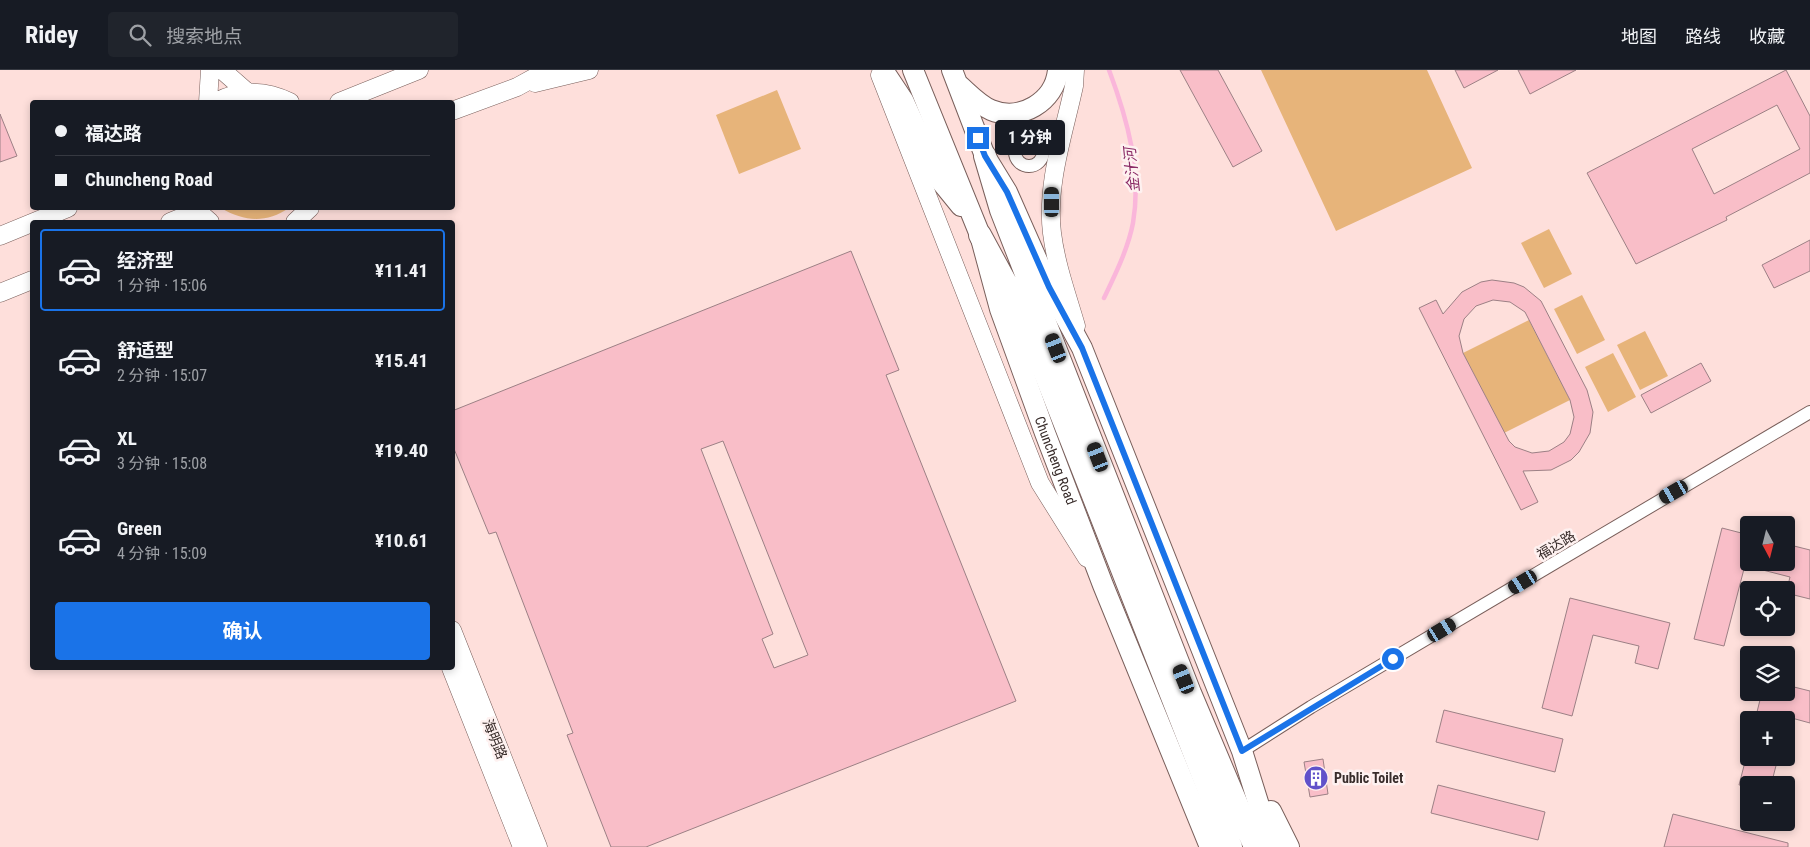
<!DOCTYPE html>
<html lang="zh">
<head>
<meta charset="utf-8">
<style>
  :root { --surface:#171b24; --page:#20242c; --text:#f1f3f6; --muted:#9ea1a6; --line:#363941; --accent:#1a73e8 }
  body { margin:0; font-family:"Roboto Condensed","Noto Sans SC",sans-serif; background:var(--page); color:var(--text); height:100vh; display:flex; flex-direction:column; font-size:19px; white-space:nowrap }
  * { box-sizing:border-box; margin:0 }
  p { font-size:16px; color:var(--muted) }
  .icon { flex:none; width:28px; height:28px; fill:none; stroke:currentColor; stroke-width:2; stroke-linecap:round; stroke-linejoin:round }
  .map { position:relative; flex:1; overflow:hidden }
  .side { position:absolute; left:30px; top:150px; width:425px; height:450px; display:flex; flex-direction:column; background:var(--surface); border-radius:5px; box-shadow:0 2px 8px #0003 }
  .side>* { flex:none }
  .guide { position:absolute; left:30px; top:30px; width:425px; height:110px; border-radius:5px; box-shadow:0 2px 8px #0003; display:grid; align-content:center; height:110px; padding:0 25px; background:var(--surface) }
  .needle { width:32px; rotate:173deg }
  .tools { position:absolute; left:1740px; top:446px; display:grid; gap:10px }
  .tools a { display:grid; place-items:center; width:55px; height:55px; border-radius:5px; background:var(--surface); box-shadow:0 2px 8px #0003; font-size:25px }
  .end { position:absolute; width:22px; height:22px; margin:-11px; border:6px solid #1a73e8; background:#fff; box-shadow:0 0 0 2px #fff }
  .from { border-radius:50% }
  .bubble { position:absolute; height:35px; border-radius:5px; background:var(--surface); box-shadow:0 2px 8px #0003; font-size:16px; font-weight:700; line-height:35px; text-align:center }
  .car { position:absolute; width:15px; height:30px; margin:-15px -8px; border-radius:6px; box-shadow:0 0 4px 1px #0007; background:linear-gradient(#222 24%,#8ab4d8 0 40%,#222 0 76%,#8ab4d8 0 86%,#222 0) }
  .guide b { display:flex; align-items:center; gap:18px; height:48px; font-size:19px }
  .guide b+b { border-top:1px solid var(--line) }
  .guide i { width:12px; height:12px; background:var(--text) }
  ul { padding:9px 0 0; list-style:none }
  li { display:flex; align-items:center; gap:15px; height:82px; margin:0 10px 8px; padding:0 15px; border:2px solid transparent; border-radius:5px }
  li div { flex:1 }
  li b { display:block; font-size:19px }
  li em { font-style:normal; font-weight:700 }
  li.current { border-color:var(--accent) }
  li>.icon { width:45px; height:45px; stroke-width:1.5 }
  .cta { display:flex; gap:10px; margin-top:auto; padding:10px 25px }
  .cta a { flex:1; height:58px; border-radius:5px; background:var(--accent); color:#fff; font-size:20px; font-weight:700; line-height:58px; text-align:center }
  header { display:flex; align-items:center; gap:30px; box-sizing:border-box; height:70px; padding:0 25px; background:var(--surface); border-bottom:1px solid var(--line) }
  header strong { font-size:24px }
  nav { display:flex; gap:28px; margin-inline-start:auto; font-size:18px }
  .search { width:350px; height:45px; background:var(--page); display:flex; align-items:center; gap:12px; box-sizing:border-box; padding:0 18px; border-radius:5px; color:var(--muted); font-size:19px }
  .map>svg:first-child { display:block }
</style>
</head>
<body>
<header>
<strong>Ridey</strong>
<div class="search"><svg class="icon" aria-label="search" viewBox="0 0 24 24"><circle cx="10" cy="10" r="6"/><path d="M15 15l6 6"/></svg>搜索地点</div>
<nav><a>地图</a><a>路线</a><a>收藏</a></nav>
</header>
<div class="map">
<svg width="1810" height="777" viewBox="0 0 1810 777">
  <rect width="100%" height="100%" fill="#fedfdb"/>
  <!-- green -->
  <path fill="#e7b47a" d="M1261,0h166l45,98 -136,63z
    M777,20l24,59 -62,25 -23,-59z
    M221,138h68c-22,15 -45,14 -68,0z
    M1549,159l23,45 -28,14 -23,-45z
    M1582,225l23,45 -28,14 -23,-45z
    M1529,250l41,80 -66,33 -41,-80z
    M1645,261l23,45 -28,14 -23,-45z
    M1613,283l23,44 -28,15 -23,-45z"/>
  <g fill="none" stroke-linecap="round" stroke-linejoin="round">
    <!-- stream -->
    <path stroke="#fab6da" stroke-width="4.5" d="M1104,228c11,-23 24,-49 29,-75 9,-52 -6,-105 -24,-153"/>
  </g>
  <!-- building -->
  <path fill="#f9bec8" stroke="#9c8085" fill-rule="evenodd" d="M1180,0h38l44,81 -29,16z
    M1455,0h43l-34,18z
    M1518,0h58l-46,24z
    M1786,0l24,46v57l-84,44 1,3 -91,44 -49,-91zM1777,35l23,44 -86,45 -22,-45z
    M0,44l17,42 -17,6z
    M1810,170v31l-36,17 -12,-23z
    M851,181l48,119 -13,5 130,326 -370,146h-35l-44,-112 6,-2 -77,-201 -7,2 -37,-90v-33zM723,371l85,214 -34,13 -12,-29 11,-5 -72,-185z
    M1492,210l22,3 10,4 17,14 46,89 6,22 -3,21 -11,19 -8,8 -20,10 -28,1 15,31 -17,8 -102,-202 17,-8 7,14 19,-22 19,-10zM1493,230l17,2 15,10 45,88 4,17 -4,17 -6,8 -15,9 -17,2 -17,-6 -6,-6 -46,-88 -4,-17 5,-17 12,-13z
    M1701,293l10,18 -60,32 -10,-18z
    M1722,458l27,7v31l-4,-1 -21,81 -30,-7z
    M1786,474l24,6v49l-24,-6 4,-16 -39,-10v-5h35z
    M1570,528l100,25 -12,46 -23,-6 4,-17 -46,-11 -21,81 -30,-8z
    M1786,615l24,6v32l-22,-6 -1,3h-32l7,-28h24z
    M1444,640l119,29 -8,33 -119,-30z
    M1746,688h32l-7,27h-32z
    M1323,689l5,35 -18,3 -6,-35z
    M1438,715l107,27 -7,28 -107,-27z
    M1673,744l115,29v4h-124z"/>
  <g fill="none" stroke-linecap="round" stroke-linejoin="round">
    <defs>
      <path id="street" d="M1015 82a14 14 0 1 1 28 0a14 14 0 1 1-28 0Z
        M1242,681l69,-44 499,-295"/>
      <path id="secondary" d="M222,0l25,22
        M1075,0l-1,16c-10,47 -28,98 -22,147 4,32 15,62 24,93
        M880,5l160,408 47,75
        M535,13l54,-13
        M208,32l2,-32
        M216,32c24,-13 50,-12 74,0
        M339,32l80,-32
        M452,41l65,-24 31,-17
        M194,138l16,14
        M170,152l27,-11
        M295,152l15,-14
        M0,166l68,-28
        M0,223l32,-13
        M452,560l86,217
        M451,598l71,179"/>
      <g id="primary">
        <path d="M883,0l20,30 36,79 22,27"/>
        <path id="s1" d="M913,0l67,165 20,74 45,124 58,152 107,262"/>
        <path d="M952,0l33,86 22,36 42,95 33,61 160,403 30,96"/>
        <path d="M960,16c9,8 19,19 31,24 29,12 64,-8 67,-40"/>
        <path d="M1271,741l18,36"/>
      </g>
      <path id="highway" d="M985,86l16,54 189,483 65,154
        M980,165l39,72 212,540"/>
    </defs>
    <!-- street casing -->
    <use href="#street" stroke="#795f5b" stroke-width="14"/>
    <!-- secondary casing -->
    <use href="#secondary" stroke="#795f5b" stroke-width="19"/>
    <!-- primary casing -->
    <use href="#primary" stroke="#795f5b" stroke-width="22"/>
    <!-- highway casing -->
    <use href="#highway" stroke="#795f5b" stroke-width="24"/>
    <!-- street -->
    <use href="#street" stroke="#fff" stroke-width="12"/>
    <!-- secondary -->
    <use href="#secondary" stroke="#fff" stroke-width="18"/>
    <!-- primary -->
    <use href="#primary" stroke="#fff" stroke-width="20"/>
    <!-- highway -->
    <use href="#highway" stroke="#fff" stroke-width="22"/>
  </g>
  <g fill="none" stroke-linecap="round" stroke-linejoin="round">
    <!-- route -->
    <path stroke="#1a73e8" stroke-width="6" d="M978,68l7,18 22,36 42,95 33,61 160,403 151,-92"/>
  </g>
  <!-- icons -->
  <defs>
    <symbol id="building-disc" viewBox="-11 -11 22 22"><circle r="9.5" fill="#6151ca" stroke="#fef1f0"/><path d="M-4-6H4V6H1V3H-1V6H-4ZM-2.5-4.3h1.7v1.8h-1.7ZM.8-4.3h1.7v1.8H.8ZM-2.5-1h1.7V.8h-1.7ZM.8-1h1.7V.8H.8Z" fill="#fff"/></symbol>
  </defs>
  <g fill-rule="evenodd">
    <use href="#building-disc" x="1302" y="694" width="28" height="28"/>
  </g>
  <g text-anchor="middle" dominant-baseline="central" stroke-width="5" stroke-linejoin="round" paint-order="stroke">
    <!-- street labels -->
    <g font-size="14" fill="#382c2a" stroke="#fef1f0">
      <text stroke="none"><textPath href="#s1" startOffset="416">Chuncheng Road</textPath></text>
      <text transform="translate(1556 475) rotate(-31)">福达路</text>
      <text transform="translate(495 669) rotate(68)">海明路</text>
    </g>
    <!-- poi labels -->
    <g font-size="14" font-weight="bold" fill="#382c2a" stroke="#fef1f0" text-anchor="start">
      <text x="1334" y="708">Public Toilet</text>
    </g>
    <!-- water labels -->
    <g font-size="15" font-style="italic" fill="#8a2b66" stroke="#fef1f0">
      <text transform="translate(1132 100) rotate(-96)">金汁河</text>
    </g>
  </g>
</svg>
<div class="tools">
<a><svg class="needle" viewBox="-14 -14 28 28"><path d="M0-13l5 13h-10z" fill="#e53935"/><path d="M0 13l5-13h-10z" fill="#9ea1a6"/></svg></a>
<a><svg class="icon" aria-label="locate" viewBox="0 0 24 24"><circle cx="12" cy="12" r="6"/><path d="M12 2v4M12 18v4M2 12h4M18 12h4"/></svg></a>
<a><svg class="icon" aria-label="layers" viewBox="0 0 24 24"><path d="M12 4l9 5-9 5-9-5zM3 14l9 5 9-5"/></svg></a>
<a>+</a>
<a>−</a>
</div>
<i class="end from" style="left:1393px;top:589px"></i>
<i class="end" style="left:978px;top:68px"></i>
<div class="bubble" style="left:995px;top:50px;width:70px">1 分钟</div>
<i class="car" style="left:1052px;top:132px;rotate:0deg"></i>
<i class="car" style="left:1056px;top:278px;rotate:339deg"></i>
<i class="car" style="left:1098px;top:387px;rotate:339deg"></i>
<i class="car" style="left:1674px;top:422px;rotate:240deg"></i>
<i class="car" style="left:1523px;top:512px;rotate:239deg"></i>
<i class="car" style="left:1442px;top:560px;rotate:59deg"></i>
<i class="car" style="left:1184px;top:609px;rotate:338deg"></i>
<div class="guide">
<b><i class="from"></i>福达路</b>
<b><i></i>Chuncheng Road</b>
</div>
<section class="side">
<ul>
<li class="current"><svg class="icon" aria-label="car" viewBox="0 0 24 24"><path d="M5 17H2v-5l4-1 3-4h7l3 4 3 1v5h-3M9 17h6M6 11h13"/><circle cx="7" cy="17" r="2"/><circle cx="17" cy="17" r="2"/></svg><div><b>经济型</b><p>1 分钟 · 15:06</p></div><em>¥11.41</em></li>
<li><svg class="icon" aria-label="car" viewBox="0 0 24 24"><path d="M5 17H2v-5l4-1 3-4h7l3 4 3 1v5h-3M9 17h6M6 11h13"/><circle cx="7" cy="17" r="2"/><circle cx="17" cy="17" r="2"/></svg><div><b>舒适型</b><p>2 分钟 · 15:07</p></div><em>¥15.41</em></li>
<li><svg class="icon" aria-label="car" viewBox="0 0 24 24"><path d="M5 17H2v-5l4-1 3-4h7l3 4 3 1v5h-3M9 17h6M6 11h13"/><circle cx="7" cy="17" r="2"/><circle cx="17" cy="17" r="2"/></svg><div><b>XL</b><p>3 分钟 · 15:08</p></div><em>¥19.40</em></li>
<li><svg class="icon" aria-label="car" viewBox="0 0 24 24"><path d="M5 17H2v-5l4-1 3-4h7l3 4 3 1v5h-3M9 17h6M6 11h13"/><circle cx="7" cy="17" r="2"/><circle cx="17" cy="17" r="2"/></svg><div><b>Green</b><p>4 分钟 · 15:09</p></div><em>¥10.61</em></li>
</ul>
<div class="cta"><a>确认</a></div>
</section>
</div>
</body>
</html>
